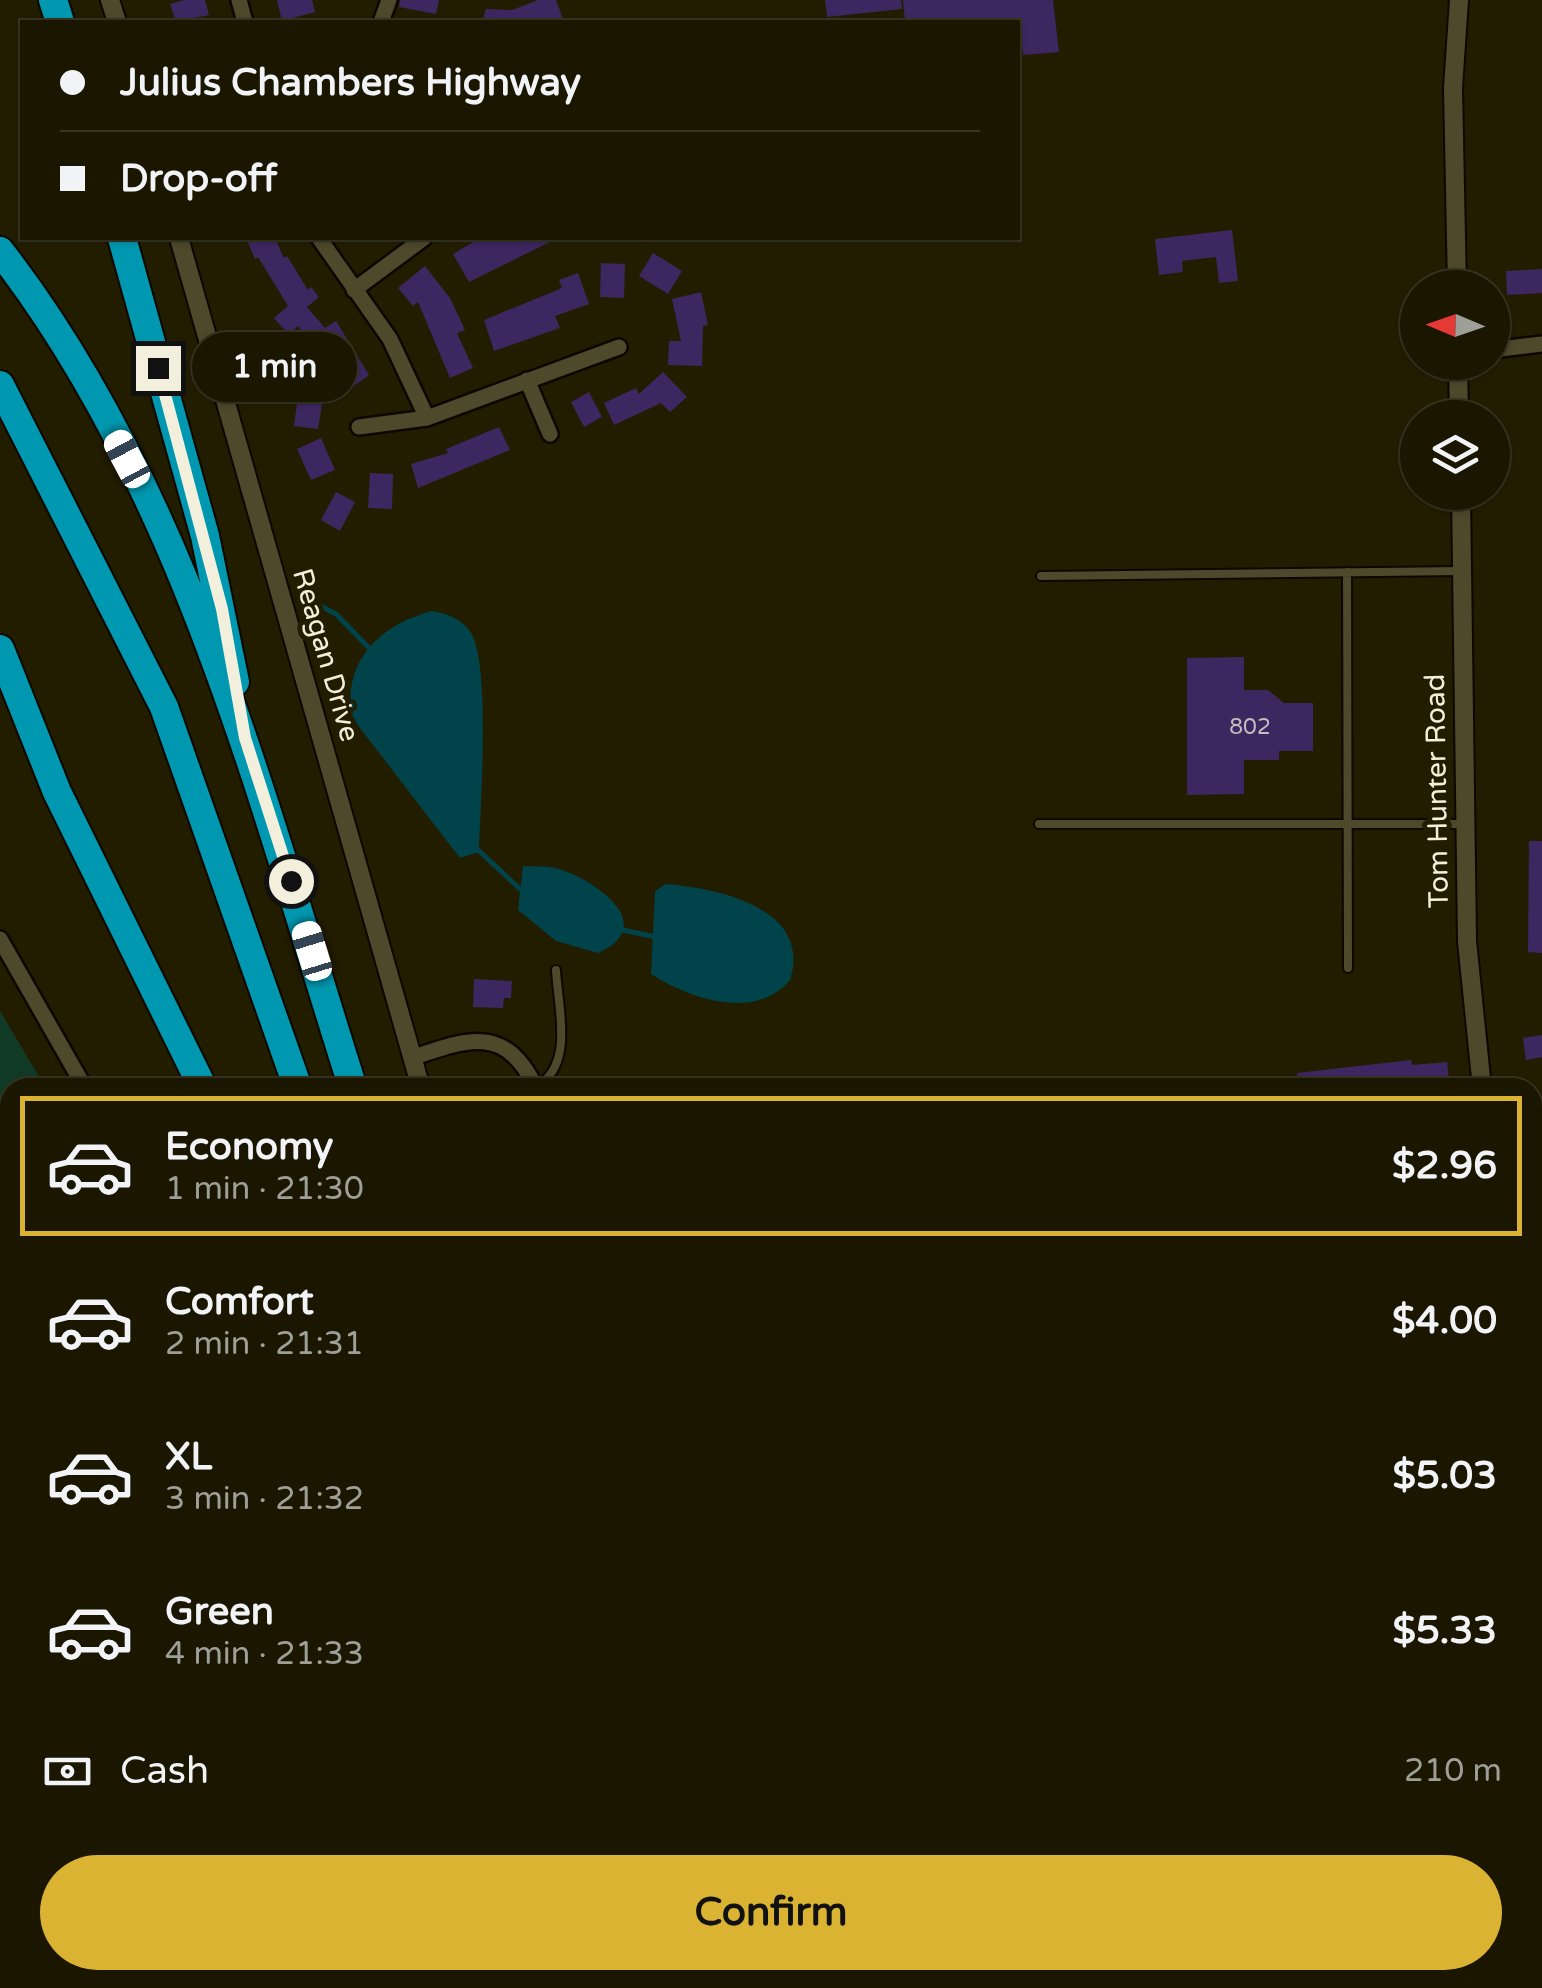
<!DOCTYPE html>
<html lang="en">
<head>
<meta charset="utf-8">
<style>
  :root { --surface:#1a1600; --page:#231f0a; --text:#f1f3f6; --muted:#9f9f99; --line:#383522; --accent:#dab333 }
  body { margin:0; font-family:"Varela Round",sans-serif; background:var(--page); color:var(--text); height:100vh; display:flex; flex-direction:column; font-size:38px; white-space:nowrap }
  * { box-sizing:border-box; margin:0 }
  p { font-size:32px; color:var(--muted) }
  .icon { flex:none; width:55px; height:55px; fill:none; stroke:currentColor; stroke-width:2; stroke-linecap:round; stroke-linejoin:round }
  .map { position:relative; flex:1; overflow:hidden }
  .details { position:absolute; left:0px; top:1078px; width:1542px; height:912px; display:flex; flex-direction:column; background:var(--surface); border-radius:30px 30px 0 0; box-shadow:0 2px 8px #0004,0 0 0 2px var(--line) }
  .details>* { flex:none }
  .guide { position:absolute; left:20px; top:20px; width:1000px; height:220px; border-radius:0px; box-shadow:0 2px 8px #0004,0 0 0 2px var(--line); display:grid; align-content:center; height:220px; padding:0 40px; background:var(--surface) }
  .needle { width:65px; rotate:272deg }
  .controls { position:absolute; left:1400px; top:270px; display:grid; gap:20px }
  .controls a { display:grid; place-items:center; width:110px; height:110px; border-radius:50%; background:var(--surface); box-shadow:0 2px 8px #0004,0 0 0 2px var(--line); font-size:50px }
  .end { position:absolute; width:45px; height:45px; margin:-22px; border:12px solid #f2efdd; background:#111; box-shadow:0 0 0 5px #111 }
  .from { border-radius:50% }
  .bubble { position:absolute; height:70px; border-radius:35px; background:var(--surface); box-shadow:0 2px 8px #0004,0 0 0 2px var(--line); font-size:32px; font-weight:700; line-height:70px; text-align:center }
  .car { position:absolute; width:30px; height:60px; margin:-30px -15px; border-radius:12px; box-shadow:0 0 8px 2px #0007; background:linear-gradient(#fff 24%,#345 0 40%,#fff 0 76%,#345 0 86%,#fff 0) }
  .guide b { display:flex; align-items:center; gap:35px; height:95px; font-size:38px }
  .guide b+b { border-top:2px solid var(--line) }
  .guide i { width:25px; height:25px; background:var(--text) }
  ul { padding:18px 0 0; list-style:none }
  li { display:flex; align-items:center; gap:30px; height:140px; margin:0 20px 15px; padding:0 20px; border:5px solid transparent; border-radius:0px }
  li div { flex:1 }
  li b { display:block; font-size:38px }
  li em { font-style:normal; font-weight:700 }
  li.selected { border-color:var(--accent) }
  li>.icon { width:90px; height:90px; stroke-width:1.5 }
  .pay { display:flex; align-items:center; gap:25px; height:110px; padding:0 40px; font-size:38px }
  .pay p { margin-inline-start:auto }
  .primary-button { display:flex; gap:20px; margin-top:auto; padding:20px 40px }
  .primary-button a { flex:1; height:115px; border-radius:60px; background:var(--accent); color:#111; font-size:40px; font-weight:700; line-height:115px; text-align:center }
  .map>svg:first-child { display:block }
</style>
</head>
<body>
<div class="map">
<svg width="1542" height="1988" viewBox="0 0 1542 1988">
  <rect width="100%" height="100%" fill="#231d00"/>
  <!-- green -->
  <path fill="#113b27" d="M0,1011l45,76 -35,1v454l-4,-15 -6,-1z"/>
  <!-- water -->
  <path fill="#01434a" d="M432,611c16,3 29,7 39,22 20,33 9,175 8,219l-19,6 -107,-139c-13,-57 28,-95 79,-108z
    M523,866c13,1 27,-1 39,4 36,12 97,56 36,83l-42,-12 -38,-31z
    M666,884c51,4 147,24 124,96 -35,42 -102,18 -139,-6l4,-83z
    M234,1980h164l2,8h-166z"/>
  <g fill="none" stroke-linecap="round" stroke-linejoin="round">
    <!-- stream -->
    <path stroke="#01434a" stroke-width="5" d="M305,598l31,16 34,35
      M477,849l43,40
      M618,929l38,8
      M0,1225l10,22"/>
  </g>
  <!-- building -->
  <path fill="#3d2761" d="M184,0h21l4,15 -33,7 -6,-18z
    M277,0h35l3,12 -33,9z
    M400,0h39l-3,14 -37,-7z
    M538,0h18l7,19 -81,3 4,-13 26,1z
    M825,0h76l1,9 -75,8z
    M903,0h150l6,52 -36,3 -3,-33h-115z
    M1232,230l6,51 -19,2 -3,-26 -34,4 1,11 -24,3 -4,-36z
    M246,238h29l9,20 3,-2 21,34 3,-3 8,10 -12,10 18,21 11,-7 33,54 -26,19 -45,-68 -9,9 -15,-17 14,-12 -30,-49 -3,2z
    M480,238h78l-89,44 -16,-28z
    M653,253l29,18 -14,23 -29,-18z
    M601,263l24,1 -1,34 -24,-1z
    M425,266l25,32 15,32 -8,3 16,35 -23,10 -32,-76 -5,4 -15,-18z
    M1542,269v24l-35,2 -1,-24z
    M578,273l11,31 -34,12 5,12 -66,23 -10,-31 78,-32 -3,-8z
    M701,292l7,33 -5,1 -1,40 -34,-1 1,-24h12l-9,-42z
    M663,372l24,25 -17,15 -9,-9 -47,22 -10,-22 32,-15 3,6z
    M589,392l13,25 -18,10 -13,-25z
    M298,395l25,3 -5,31 -24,-3z
    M499,427l11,23 -92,38 -7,-24 37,-11 -2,-4z
    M321,438l14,32 -24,10 -14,-31z
    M370,473l23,1 -1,35 -24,-1z
    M336,492l19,10 -15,29 -19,-11z
    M1244,657v33h24l16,13h29v48h-34v9h-35v34l-57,1v-137z
    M1529,841h13v112l-14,-1z
    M474,979l38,2 -1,17h-7l-1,10 -30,-1z
    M1542,1035v22l-16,3 -3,-22z
    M1411,1060l1,5 35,-3 3,26h-151l-2,-15z"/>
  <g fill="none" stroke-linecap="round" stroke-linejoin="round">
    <defs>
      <path id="service" d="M1347,572l1,396
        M1041,576l421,-5
        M1039,824h425
        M536,1087c39,-22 22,-78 20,-117"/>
      <path id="minor" d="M239,0l6,22
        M381,22l8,-22
        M319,238l71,101 37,79
        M354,290l70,-52
        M1492,350l50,-6
        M527,380l23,54
        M359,427l68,-9 192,-71
        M0,939l85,149
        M412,1058c57,-20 94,-33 124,30
        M1532,1119l10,-2
        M494,1980l3,8
        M1017,1980l2,8"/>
      <path id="tertiary" d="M110,0l7,22
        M179,238l242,850
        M1457,288l-4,-200 6,-88
        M1458,362l1,56
        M1461,492l6,449 15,147
        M1532,1375l10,51
        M683,1980l2,8"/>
      <path id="motorway" d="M53,0l7,22
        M122,238l83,298 30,146
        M0,251c187,241 262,552 353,837
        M0,385l164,322 134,381
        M0,649l57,143 146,296
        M566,1980l3,8
        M625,1980l2,8"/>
    </defs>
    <!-- service casing -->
    <use href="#service" stroke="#0c0700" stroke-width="12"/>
    <!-- minor casing -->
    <use href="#minor" stroke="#0c0700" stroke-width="20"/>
    <!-- tertiary casing -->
    <use href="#tertiary" stroke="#0c0700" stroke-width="22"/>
    <!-- motorway casing -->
    <use href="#motorway" stroke="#0c0700" stroke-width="32"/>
    <!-- service -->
    <use href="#service" stroke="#4f492b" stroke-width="8"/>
    <!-- minor -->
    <use href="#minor" stroke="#4f492b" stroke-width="15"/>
    <!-- tertiary -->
    <use href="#tertiary" stroke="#4f492b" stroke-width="18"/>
    <!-- motorway -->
    <use href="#motorway" stroke="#0098b0" stroke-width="28"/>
  </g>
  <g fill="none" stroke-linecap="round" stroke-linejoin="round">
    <!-- route -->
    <path stroke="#f2efdd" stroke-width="12" d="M158,368l64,241 23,129 46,143"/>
  </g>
  <g text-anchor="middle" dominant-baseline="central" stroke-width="10" stroke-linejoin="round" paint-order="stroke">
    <!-- number labels -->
    <g font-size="22" fill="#c5bdbe">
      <text x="1250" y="727">802</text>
    </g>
    <!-- street labels -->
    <g font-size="28" fill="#f2efdd" stroke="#231d00">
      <text transform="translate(326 655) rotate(74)">Reagan Drive</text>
      <text transform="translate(1437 791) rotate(-91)">Tom Hunter Road</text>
    </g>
  </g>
</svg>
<div class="controls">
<a><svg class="needle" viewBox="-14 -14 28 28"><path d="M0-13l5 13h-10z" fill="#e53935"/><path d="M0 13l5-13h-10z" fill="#9f9f99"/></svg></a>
<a><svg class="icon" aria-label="layers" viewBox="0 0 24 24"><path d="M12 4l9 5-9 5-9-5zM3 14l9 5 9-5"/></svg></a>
</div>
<i class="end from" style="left:291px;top:881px"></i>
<i class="end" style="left:158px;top:368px"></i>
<div class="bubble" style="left:192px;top:332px;width:165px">1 min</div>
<i class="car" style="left:127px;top:459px;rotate:332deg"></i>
<i class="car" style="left:312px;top:951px;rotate:343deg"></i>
<div class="guide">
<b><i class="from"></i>Julius Chambers Highway</b>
<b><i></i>Drop-off</b>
</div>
<section class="details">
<ul>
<li class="selected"><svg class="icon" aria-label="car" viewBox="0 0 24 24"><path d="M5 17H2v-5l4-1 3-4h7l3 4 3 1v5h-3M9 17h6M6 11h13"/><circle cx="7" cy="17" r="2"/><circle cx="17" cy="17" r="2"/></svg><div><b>Economy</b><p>1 min · 21:30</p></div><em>$2.96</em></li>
<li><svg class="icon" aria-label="car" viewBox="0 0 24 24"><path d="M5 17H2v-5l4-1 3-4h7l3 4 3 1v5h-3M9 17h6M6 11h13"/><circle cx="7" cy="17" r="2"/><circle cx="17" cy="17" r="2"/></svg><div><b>Comfort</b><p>2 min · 21:31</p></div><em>$4.00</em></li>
<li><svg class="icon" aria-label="car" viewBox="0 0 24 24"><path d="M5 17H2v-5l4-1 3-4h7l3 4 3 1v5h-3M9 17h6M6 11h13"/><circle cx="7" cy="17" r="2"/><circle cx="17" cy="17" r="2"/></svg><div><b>XL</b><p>3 min · 21:32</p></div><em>$5.03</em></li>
<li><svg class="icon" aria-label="car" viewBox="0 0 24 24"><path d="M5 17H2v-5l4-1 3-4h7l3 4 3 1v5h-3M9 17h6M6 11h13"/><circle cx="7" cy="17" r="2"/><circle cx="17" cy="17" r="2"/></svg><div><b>Green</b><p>4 min · 21:33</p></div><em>$5.33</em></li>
</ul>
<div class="pay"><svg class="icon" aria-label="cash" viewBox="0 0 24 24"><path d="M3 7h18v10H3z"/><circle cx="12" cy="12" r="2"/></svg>Cash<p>210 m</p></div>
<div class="primary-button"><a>Confirm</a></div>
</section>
</div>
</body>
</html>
